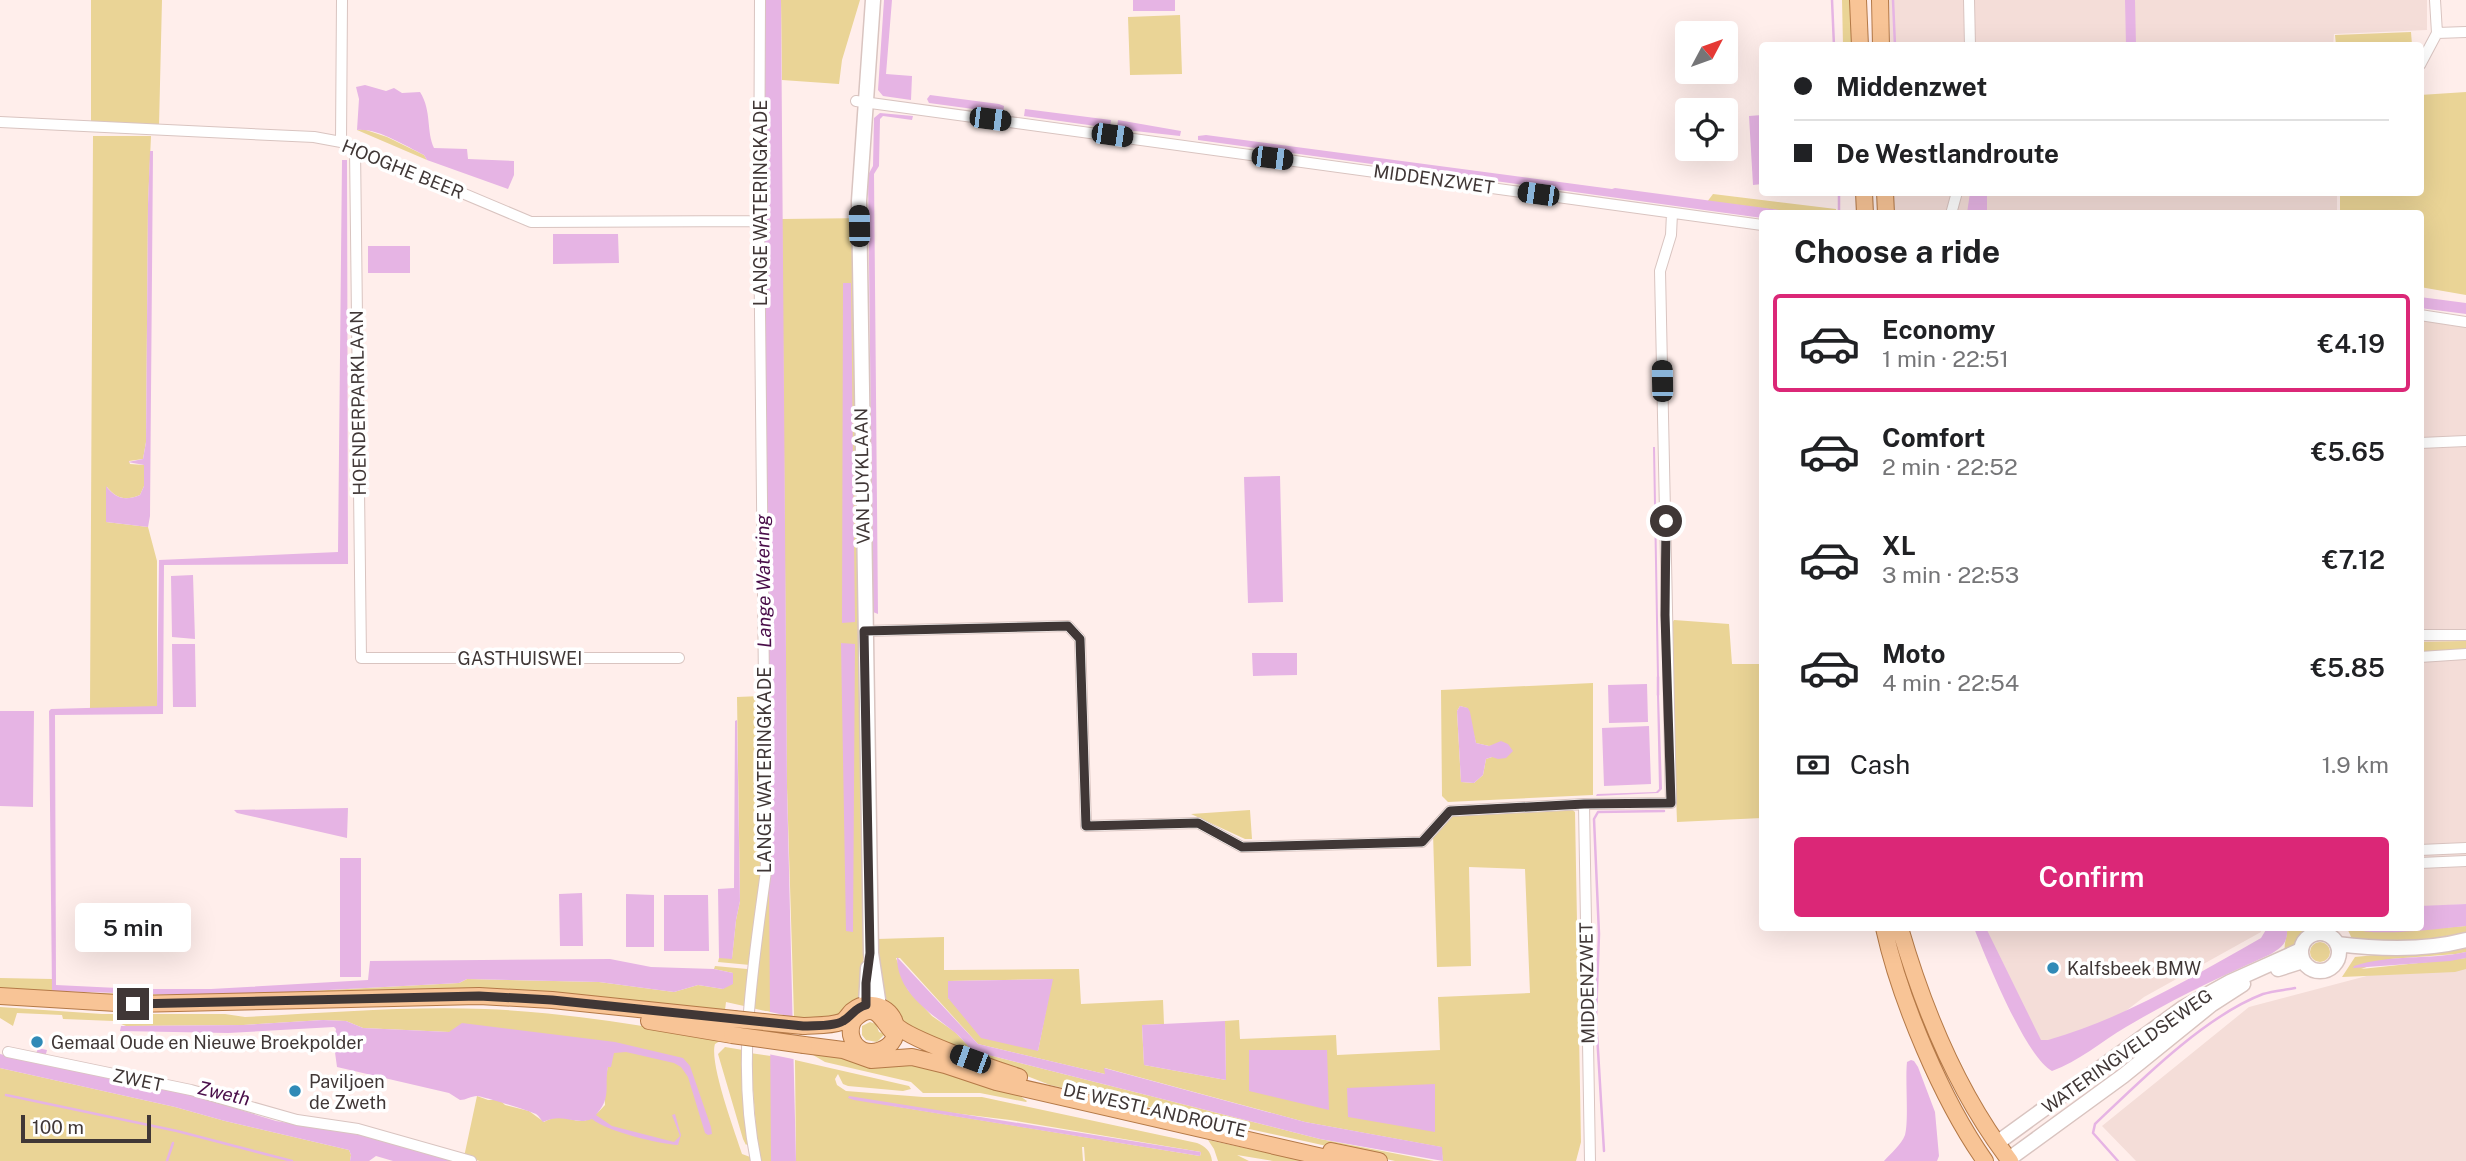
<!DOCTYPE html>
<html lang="en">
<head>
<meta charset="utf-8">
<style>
  :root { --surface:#fff; --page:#f2f2f2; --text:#202124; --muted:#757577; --line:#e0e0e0; --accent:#db2777 }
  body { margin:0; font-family:"Public Sans",sans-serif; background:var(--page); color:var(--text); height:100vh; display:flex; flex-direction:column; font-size:26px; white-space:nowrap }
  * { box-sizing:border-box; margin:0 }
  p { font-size:23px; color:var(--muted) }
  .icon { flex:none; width:38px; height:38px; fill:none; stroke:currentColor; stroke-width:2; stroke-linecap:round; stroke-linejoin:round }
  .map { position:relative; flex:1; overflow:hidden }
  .sheet { position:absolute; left:1759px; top:210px; width:665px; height:721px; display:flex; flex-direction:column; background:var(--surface); border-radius:7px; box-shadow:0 7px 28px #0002 }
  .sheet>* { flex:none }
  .guide { position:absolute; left:1759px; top:42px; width:665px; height:154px; border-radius:7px; box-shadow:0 7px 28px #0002; display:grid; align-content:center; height:154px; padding:0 35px; background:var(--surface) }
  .needle { width:46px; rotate:49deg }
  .controls { position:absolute; left:1675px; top:21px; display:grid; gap:14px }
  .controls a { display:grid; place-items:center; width:63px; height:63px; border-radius:7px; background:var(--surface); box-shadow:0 7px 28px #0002; font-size:35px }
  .scale { position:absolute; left:21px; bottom:18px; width:130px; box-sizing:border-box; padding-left:7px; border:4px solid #403736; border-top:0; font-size:19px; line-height:24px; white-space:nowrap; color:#403736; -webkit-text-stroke:5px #fff; paint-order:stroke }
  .end { position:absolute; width:32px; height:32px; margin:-16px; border:9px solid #403736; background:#fff; box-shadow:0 0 0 4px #fff }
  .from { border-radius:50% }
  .bubble { position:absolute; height:49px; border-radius:7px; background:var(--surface); box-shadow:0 7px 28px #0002; font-size:23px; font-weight:600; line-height:49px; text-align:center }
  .car { position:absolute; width:21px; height:42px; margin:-21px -10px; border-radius:9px; box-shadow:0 0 5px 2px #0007; background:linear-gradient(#222 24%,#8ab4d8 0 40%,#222 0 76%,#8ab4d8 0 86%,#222 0) }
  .guide b { display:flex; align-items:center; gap:24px; height:66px; font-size:26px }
  .guide b+b { border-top:2px solid var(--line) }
  .guide i { width:18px; height:18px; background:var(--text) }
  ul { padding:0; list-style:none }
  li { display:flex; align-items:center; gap:21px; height:98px; margin:0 14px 10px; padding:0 21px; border:4px solid transparent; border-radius:7px }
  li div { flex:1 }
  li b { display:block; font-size:26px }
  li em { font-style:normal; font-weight:600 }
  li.selected { border-color:var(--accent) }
  li>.icon { width:63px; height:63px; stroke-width:1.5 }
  h2 { padding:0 35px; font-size:32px; line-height:84px }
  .pay { display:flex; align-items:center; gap:18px; height:77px; padding:0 35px; font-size:26px }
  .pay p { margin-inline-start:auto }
  .cta { display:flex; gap:14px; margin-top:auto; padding:14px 35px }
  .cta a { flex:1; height:80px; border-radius:7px; background:var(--accent); color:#fff; font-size:28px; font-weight:600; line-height:80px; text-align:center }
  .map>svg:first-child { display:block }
</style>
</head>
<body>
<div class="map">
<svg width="2466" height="1161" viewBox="0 0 2466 1161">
  <rect width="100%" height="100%" fill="#ffeeeb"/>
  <!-- built -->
  <path fill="#f4ddd8" d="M1889,0h538v30l-93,4 -1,12 -443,-1z
    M2337,192v21l-443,1v-21z
    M2420,319l46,6v579l-46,3z
    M1983,928h277l1,4 -117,65 -30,23 -22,11 -55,12z
    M2466,961v200h-330l-34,-35 147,-119 129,-34z"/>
  <!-- green -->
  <path fill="#ead496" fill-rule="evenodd" d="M91,0h71l-3,126 -68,-3z
    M781,0h79l-18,60 -3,24 -57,-4z
    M1842,0h11l1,45h-11z
    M1180,15l2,59 -52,1 -2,-58z
    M2411,32l1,13h-76l-1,-10z
    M2466,92v203l-46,-8v-73l-80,-1v-20l80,-1v-97z
    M363,129l24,8 37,18 3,5 -70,-30z
    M93,136h58l-3,68 -2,238 -3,17 -14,2 1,3 14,1v21l-4,9c-15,6 -23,4 -33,-8l-1,35 42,5 9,34v146l-67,2z
    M1713,194l123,15v4h-33l-96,-11z
    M868,218c2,135 -10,270 -9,404 1,122 9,245 3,367 -6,29 -44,32 -68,28l-7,-230 -5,-568z
    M1674,620l55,4 3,40h30v154l-85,4 -7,-195z
    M2466,641v16l-46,3v-18z
    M1593,683v112l-145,7 -6,-6 -1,-106zM1460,706l7,2 9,35 13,3 7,-1 -4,12 -6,2 -3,16 -9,8 -13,-1 -4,-71z
    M761,696l2,177 -13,92 -32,-3 1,-4h13l4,-38 4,-19 -3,-204z
    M1570,808l5,4 6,330 -5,19h-133l-2,-14 -136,-25 -200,-54v6l-127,-30 -78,-86h-4l12,32 24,26 23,16 18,19 347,88 114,22h-39l-345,-76 -139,-54 -28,-34 -5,-30 -1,-28 67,-2v33l135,-1 2,35 82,-4 1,24 -22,1 2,40 82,15 -1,-59 14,-1 1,19 96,-4 1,20 103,-5 -2,-53 92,-4 -5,-124 -56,-2 2,99 -34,1 -4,-134 18,-19zM1052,979l-14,72 -90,-53 1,-17z
    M1250,810l2,29h-7l-54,-25z
    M770,881v131l-18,-4 3,-40z
    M2466,926v11l-41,5 -72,-1 -6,-13 43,4z
    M2287,928h25l-14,17 -12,9c-4,-9 2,-16 1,-26z
    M2310 952a10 10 0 1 1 20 0a10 10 0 1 1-20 0Z
    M2466,946v6l-10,2 -66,5 -29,10 105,-11v11l-11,3 -113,5 13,-20z
    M715,966l32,3 2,3 -5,34 -18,-4 -1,8 -29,-3 -11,3 -76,-7 -456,-2 -153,-9v-14l52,1 1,13 162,4 244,-13 8,-4 132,3 75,10 24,-7 25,4 10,-16 -19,-4z
    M0,1007l102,7h123l20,3c80,-4 160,-11 240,-8 80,3 159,17 238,30l-8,5c-6,19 20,88 27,110l11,4 1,3h-274l-16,-4 13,-61 11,4h12l5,5 24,6 15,11c29,-16 32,17 61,-17l-1,-19 4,-20h3l-162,-34 -86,-4 -17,-7 -23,-1 -80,5 -117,1 -12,-5 -51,-2 -1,-4 -45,-2 -4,13 -13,-8z
    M870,1022l6,2 3,8 6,2 -8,8 -11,-2 -4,-5v-9z
    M725,1047l18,3 6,92 -3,3 -3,-6 -25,-85z
    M814,1051l95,9 111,36 7,5 -1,1 -46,-9h-57l-12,-11 -86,-20 -12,-7z
    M750,1053l21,3v105h-11l-2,-9z
    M795,1060l114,26 2,3 -8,2 -55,-5 -5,-2 -5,-10 -3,5 2,6 9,6 77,6h59l215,46c8,3 14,8 15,18h-127l-1,-14h-2l1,14h-287zM887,1105l123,15 191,32 -1,4z
    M0,1068l175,39 50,14 124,29 2,5 -1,6h-350z
    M1208,1140l97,21h-32l-36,-6 12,6h-31l-4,-12z"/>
  <!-- water -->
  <path fill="#e6b4e4" d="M763,0h18l6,787 9,374h-25z
    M884,0h8l-6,74 26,2 -1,24 -28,-4 -5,-6z
    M1133,0h42v11h-42z
    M2125,0h10l1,45h-10z
    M365,85l21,6 8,-3 8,5 18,-1c12,19 6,40 14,56l33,1 1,10 46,2v14l-6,14 -81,-29 -3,-5c-19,-9 -46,-27 -67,-25l2,-31 -3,-12z
    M930,95l69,9 5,2 -1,7 -74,-10 -2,-4z
    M1025,109l86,11 -1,8 -86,-12z
    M880,113l33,3 -1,4 -29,-4 -3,3 -1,47 -5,8 4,440 -5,-2 -5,-437 5,-9 1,-48z
    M1762,115v69l-9,1 -4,-69z
    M1118,120l63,11 -1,5 -63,-7z
    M1206,135l406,54 3,-1 188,25 -41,1v4l-564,-78v-4z
    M150,151h3l-3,365 -2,11 -42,-5v-36c10,13 19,15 34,9l4,-9v-21l-16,-3 15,-3 3,-17 2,-238z
    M342,160h5l1,404 -184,1 -1,149 -108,1 1,270 82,4h73l157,-9 2,-19 240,-2 41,8 63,2 19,4v11l-10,5 -25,-4 -24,7 -75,-10 -132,-3 -8,4 -244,13 -163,-5 -3,-280 2,-2 106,-3 2,-146 179,-8z
    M1970,193h17v20h-20z
    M553,234h65l1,29 -66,1z
    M368,246h42v27h-42z
    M843,283h8l4,339 -13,1z
    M2420,297l46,6v11l-46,-6z
    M1653,447h2l4,230 -2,1z
    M1280,476l3,126 -35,1 -4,-126z
    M193,575l2,64 -23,-2 -1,-61z
    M841,643l14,1 -2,288 -7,-1z
    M172,644h23l1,63h-23z
    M1252,653h45v22l-44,1z
    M1647,684l1,38 -39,1 -1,-38z
    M1657,695h2l3,94 -4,4 -62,3 1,-2 59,-2 3,-3z
    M1460,706l8,2 2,4 6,31 13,3 12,-5 7,3 5,7 -7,7 -8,1 -6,-2 -6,2 -3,16 -9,8 -13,-1 -4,-71z
    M0,711h34l-1,96 -33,-1z
    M737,720l3,181 -4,19 -4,39 -13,-1 -1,-69 16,-1 1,-167z
    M1649,726l2,58 -47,2 -2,-58z
    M348,808l-1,30 -110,-25 -3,-3z
    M340,858h21v119h-21z
    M582,893l1,53h-23l-1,-52z
    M626,894l28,1v52h-28z
    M664,895h44l1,56h-45z
    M2466,904v22c-19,2 -100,12 -111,2h65v-22z
    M1974,928h12l55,112h7c77,-22 144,-63 213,-102l6,-10h20c1,14 -4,19 -16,26 -49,22 -98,45 -145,73 -24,14 -48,35 -74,44 -26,-13 -66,-113 -78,-143z
    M2466,952v6l-16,3 -97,7 1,-2c36,-12 75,-6 112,-14z
    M897,957l81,87 127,30 -1,-6 201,54 137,25 1,14 -123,-22 -347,-88c-7,-7 -13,-15 -20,-20 -25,-20 -56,-39 -56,-74z
    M1053,979l-15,72 -57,-13 -33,-40v-17z
    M323,1020l23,1 17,7 86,4 13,-9 153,19 68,16 7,8 21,61 1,7 -4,1 -3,-2 -17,-56 -7,-10 -7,-4 -48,-11 -12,1 -3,14h-3c-4,20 4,30 -12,48l16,11 62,16 6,-6 -8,-21 3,-1 6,21 -3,10c-19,-1 -72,-14 -86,-26 -17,7 -28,-7 -49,3 -2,-2 -4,-6 -7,-8 -3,-2 -54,-18 -59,-18 -6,0 -11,4 -17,4l-11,-7 -112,-26 -3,-22 2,-16 -2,-2 -106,6 -108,-2 1,-5 122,-1z
    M1225,1021l1,59 -82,-15 -2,-40z
    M38,1048l9,2 -3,12 152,34 80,25 91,15 93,25h-67l-17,-5 -7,5h-19l1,-6 -2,-5 -124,-29 -50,-14 -175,-39v-14l33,8z
    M1249,1050h78l2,60 -80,-19z
    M1911,1060l3,1 4,6 17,45 4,44 -2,5h-53c7,-8 17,-16 21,-26 4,-15 0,-55 2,-73z
    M1435,1084v48l-87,-15 -1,-29z
    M849,1096l352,56 -1,4 -346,-56 -6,-2z"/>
  <!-- pier -->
  <path fill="#ffeeeb" d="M766,1011l31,7 1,42 -30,-6z"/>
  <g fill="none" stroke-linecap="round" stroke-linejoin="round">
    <!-- stream -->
    <path stroke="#e6b4e4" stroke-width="2.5" d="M1832,0l2,46
      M1893,0l2,46
      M1839,192v22
      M1658,695v-18
      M6,1095l171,36 115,30
      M1604,1151l-8,-134 3,-83 -5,-115 4,-7 66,-1
      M167,1161l6,-18
      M2118,1161l-25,-28 2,-9c45,-43 110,-108 168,-130 10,-3 22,-4 32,-6"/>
    <defs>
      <path id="street" d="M1969,0l1,46
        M2437,33l29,-1
        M2420,65l17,-32 -2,-33
        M856,101l906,124
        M0,122l314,15 27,5 190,80 228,-1
        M341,142l1,-142
        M355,148l6,510h318
        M1951,214l6,-22
        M2420,315l46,7
        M2420,443l46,-2
        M864,631l204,-5 12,13 6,187 112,-3 44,24 180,-5 28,-31 134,-7 87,-1 -11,-532 11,-36 1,-22
        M2420,635h46
        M2420,657l46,-3
        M1584,804l6,357
        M2420,850l46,-2
        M2420,863l46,-2
        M2326,928l1,7
        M2317,934v-6
        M8,1052l183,38 106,30 61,9 113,32
        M756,1161c-20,-96 -3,-194 10,-290l-7,-650 1,-221"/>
      <path id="secondary" d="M873,0l-14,201 12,752 8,53
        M2301 952a19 19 0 1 1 38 0a19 19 0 1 1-38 0Z
        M2337,944c41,5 88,7 129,-4
        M2278,969l25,-8
        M866,1005l2,-37
        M1997,1143l186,-135 47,-26 71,-32
        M2009,1159l114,-83 89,-72 31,-20"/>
      <path id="primary" d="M1858,0l2,46
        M1880,0l1,46
        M1864,192l1,22
        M1885,192l1,22
        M1884,928c16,72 58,172 101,233
        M1900,928c24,83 57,164 110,233
        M0,996l133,8 346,-8 73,4 182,19
        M649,1021l83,14
        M895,1024c10,14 102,46 124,53
        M803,1026c11,-1 27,0 38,-4 5,-2 7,-7 11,-11 13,-11 34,-7 42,9 13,29 -36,47 -43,15 -1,-8 1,-15 7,-19 20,-16 26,10 37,18
        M804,1045l39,5 28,10 41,-3 33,8 51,17 344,79
        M1331,1151l48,10"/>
    </defs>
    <!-- street casing -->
    <use href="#street" stroke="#d9c4c0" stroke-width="12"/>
    <!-- secondary casing -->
    <use href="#secondary" stroke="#d9c4c0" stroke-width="17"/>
    <!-- primary casing -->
    <use href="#primary" stroke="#b47947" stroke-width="18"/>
    <!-- street -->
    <use href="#street" stroke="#fff" stroke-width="10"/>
    <!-- secondary -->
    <use href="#secondary" stroke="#fff" stroke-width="14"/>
    <!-- primary -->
    <use href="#primary" stroke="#f8c496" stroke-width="16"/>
    <defs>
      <path id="primary-bridge" d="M734,1019l69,7
        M732,1035l72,10"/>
    </defs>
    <!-- primary-bridge casing -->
    <use href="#primary-bridge" stroke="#b47947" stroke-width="18" stroke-linecap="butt"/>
    <!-- primary-bridge -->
    <use href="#primary-bridge" stroke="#f8c496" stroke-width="16"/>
  </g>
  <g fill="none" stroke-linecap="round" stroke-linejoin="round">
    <!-- route -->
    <path stroke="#403736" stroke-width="9" d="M133,1004l346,-8 73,4 251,26c12,-1 30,1 40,-5 9,-5 11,-13 23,-16v-22l4,-30 -6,-322 204,-5 12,13 6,187 112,-3 44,24 180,-5 28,-31 134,-7 87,-1 -6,-188 1,-94"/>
  </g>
  <!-- markers -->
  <g fill="#308ab7" stroke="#fff" stroke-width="2.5">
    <circle cx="2053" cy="968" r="7"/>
    <circle cx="37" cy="1042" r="7"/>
    <circle cx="295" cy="1091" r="7"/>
  </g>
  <g text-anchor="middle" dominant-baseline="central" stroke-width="7" stroke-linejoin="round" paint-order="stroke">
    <!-- street labels -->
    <g font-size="18" fill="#403736" stroke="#fff">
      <text transform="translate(403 169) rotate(22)">HOOGHE BEER</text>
      <text transform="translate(1434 179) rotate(8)">MIDDENZWET</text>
      <text transform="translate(760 203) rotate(-90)">LANGE WATERINGKADE</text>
      <text transform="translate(358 403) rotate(-91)">HOENDERPARKLAAN</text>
      <text transform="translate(862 476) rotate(-91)">VAN LUYKLAAN</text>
      <text x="520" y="658">GASTHUISWEI</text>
      <text transform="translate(764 770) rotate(-90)">LANGE WATERINGKADE</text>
      <text transform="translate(1587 983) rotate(-91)">MIDDENZWET</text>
      <text transform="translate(2127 1051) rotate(-35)">WATERINGVELDSEWEG</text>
      <text transform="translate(138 1080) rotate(12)">ZWET</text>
      <text transform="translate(1155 1110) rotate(13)">DE WESTLANDROUTE</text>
    </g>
    <!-- poi labels -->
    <g font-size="18" fill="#403736" stroke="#fff" text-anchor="start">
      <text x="2067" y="968">Kalfsbeek BMW</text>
      <text x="51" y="1042">Gemaal Oude en Nieuwe Broekpolder</text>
      <text x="309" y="1081">Paviljoen<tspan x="309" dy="21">de Zweth</tspan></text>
    </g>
    <!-- water labels -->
    <g font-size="19" font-style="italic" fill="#490d49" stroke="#fff">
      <text transform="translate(763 581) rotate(-91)">Lange Watering</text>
      <text transform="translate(224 1093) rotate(13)">Zweth</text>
    </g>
  </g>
</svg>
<div class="controls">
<a><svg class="needle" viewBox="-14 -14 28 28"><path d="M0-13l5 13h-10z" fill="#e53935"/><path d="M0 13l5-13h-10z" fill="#757577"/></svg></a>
<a><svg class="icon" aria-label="locate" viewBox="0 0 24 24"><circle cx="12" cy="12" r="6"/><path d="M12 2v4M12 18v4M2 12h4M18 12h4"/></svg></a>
</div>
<div class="scale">100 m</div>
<i class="end from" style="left:1666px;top:521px"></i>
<i class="end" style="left:133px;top:1004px"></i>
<div class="bubble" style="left:75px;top:903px;width:116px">5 min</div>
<i class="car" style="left:990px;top:119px;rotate:97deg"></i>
<i class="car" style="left:1112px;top:135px;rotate:98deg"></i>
<i class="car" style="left:1272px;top:158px;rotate:97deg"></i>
<i class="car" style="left:1538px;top:194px;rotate:278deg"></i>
<i class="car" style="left:859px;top:226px;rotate:359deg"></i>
<i class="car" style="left:1662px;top:381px;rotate:359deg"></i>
<i class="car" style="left:970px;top:1059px;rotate:290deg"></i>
<div class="guide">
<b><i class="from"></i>Middenzwet</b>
<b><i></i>De Westlandroute</b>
</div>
<section class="sheet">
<h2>Choose a ride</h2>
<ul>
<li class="selected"><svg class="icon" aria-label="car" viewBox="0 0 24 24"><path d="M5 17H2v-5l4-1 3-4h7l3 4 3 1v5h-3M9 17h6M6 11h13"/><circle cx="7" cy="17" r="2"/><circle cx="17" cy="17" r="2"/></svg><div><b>Economy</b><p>1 min · 22:51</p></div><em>€4.19</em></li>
<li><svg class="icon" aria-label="car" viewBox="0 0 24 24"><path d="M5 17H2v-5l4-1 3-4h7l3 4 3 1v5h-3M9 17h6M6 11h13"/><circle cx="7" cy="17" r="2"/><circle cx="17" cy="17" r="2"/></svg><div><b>Comfort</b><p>2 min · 22:52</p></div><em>€5.65</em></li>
<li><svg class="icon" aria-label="car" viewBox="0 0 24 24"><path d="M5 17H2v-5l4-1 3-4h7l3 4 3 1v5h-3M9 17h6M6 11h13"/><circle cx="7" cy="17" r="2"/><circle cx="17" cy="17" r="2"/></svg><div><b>XL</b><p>3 min · 22:53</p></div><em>€7.12</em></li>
<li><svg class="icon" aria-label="car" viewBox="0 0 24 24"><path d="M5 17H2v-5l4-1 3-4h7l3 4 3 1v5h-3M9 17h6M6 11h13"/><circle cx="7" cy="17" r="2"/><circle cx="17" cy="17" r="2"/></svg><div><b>Moto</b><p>4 min · 22:54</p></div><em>€5.85</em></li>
</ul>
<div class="pay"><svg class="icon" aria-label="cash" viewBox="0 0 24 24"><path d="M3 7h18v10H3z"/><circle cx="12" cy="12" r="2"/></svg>Cash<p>1.9 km</p></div>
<div class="cta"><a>Confirm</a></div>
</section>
</div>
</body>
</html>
